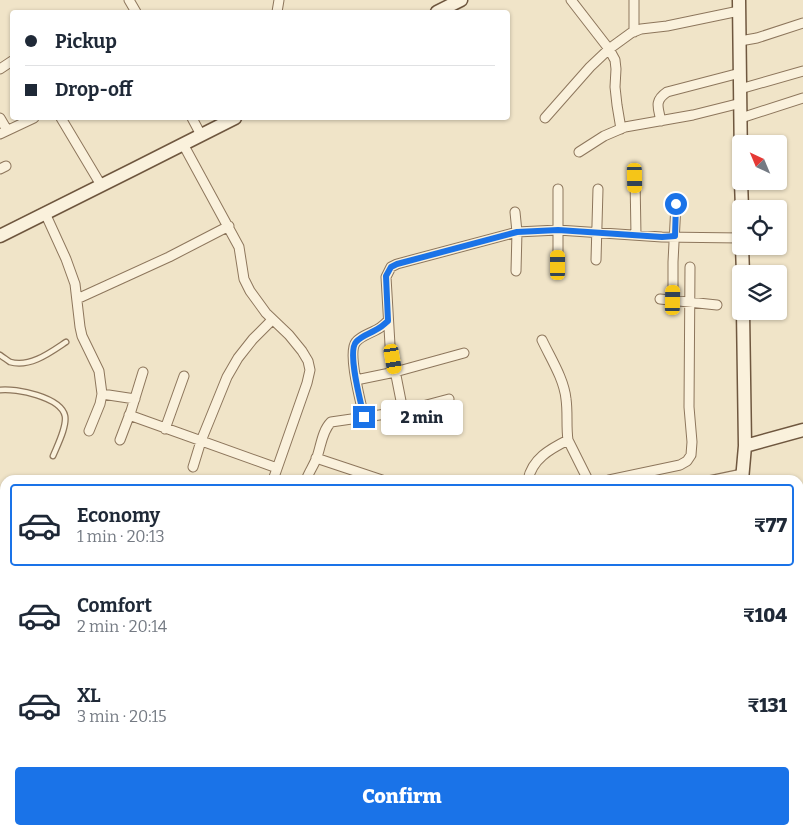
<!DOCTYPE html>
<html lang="en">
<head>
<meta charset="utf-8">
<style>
  :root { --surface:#fff; --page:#f6f6f7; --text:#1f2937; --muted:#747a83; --line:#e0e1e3; --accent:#1a73e8 }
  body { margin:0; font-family:Bitter,serif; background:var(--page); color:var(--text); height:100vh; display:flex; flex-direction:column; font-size:19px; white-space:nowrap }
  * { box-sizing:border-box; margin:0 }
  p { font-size:16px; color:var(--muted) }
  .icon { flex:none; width:28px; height:28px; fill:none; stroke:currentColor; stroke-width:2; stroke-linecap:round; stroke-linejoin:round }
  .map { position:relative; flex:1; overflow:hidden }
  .drawer { position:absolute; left:0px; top:475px; width:804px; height:360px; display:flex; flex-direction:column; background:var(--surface); border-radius:15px 15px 0 0; box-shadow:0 1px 4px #0004 }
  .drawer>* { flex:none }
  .top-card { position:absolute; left:10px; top:10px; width:500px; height:110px; border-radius:5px; box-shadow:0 1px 4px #0004; display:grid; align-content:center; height:110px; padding:0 15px; background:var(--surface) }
  .needle { width:32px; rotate:316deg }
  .tools { position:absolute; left:732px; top:135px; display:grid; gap:10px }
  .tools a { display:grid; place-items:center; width:55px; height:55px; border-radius:5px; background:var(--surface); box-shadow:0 1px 4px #0004; font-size:25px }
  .end { position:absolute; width:22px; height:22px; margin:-11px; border:6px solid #1a73e8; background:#fff; box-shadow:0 0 0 2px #fff }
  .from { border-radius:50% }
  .bubble { position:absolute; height:35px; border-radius:5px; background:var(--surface); box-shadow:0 1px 4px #0004; font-size:16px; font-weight:800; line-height:35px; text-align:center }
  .car { position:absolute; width:15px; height:30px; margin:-15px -8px; border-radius:6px; box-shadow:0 0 4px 1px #0007; background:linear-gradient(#f5c518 24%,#345 0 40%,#f5c518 0 76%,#345 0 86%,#f5c518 0) }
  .top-card b { display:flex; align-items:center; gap:18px; height:48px; font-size:19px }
  .top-card b+b { border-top:1px solid var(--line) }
  .top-card i { width:12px; height:12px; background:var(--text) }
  ul { padding:9px 0 0; list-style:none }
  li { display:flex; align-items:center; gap:15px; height:82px; margin:0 10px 8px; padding:0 5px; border:2px solid transparent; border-radius:5px }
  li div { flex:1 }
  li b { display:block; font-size:19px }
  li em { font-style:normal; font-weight:800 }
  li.on { border-color:var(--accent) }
  li>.icon { width:45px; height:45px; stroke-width:1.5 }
  .cta { display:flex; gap:10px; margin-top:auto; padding:10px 15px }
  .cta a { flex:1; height:58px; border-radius:5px; background:var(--accent); color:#fff; font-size:20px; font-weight:800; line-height:58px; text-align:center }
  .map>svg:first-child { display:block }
</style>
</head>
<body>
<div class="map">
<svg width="803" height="835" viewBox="0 0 803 835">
  <rect width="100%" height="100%" fill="#f0e4c8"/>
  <!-- park -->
  <path fill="#c9cf9b" d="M106,830h247l6,5h-256z"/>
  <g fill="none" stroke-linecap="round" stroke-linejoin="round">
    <defs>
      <path id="lane" d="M0,355c3,2 7,5 10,7 20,6 41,-10 56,-20
        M0,390c16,-2 61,7 65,26 2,11 -8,30 -12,40
        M703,480l38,-8
        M474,835l1,-5"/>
      <path id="street" d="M129,0l7,12
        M571,0l38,49 6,11 1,9 -1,18 2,18 4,24
        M634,0v32
        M277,12l2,-12
        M740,41l17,-3 46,-15
        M0,69l12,-8
        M740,89l63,-18
        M0,118l7,12
        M61,118l40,67
        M192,118l9,17
        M545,118l45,-51 19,-18 22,-16 10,-4 26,-3 72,-15
        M741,118l62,-20
        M661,121c-3,-14 -7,-20 6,-29l73,-19
        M0,134l34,-16
        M183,144l56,103 5,32 6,12 16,22 23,22 13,16 6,10 2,9 -3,13 -34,97
        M579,152l25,-16 21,-9 68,-12 48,-12
        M0,169l6,-3
        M635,178l1,57
        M558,189v76
        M515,212l2,20 -1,39
        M45,213l21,46 9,25 5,43 2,9 17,35 3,23 -2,10 -11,27
        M596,260l2,-71
        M77,299l92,-42 60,-31
        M660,299l57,6
        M673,300v-38l3,-58
        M542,340c9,19 22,39 24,59 2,14 0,27 2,41l20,40
        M356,380l39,-8 69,-19
        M102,394l33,5
        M403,411l-13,-66 -4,-68 5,-10 6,-3 120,-32 41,-2 104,7 79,1
        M129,415l148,53
        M364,417c-3,-14 -17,-65 -8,-75 5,-6 13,-8 20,-12 5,-2 8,-6 12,-9
        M165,429l19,-53
        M120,440l11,-29 12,-39
        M316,458l66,22
        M193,467l8,-26 26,-64 11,-19 15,-19 19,-19
        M306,480c3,-8 8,-15 11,-23 4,-11 5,-26 14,-35l69,-10 49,-13
        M528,480c4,-21 22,-31 40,-40
        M609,480l71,-15 7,-4 4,-6 1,-13 -3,-35 1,-140
        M802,610l1,-7
        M799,659l4,1
        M0,674l5,-7
        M0,703l5,4
        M0,753l5,-7
        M799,760l4,-34
        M366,830l6,5
        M709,830l30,1 2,-1
        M8,835l5,-5
        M439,835l1,-5
        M786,835l1,-5"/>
      <path id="secondary" d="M739,0l2,166
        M437,12l24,-12
        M741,181l1,28
        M0,236l134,-67 101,-51
        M742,246l1,28
        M745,446l58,-16
        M742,480l3,-34 -2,-135
        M708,835l1,-5"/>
    </defs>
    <!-- lane casing -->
    <use href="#lane" stroke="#8d765c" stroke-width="7"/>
    <!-- street casing -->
    <use href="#street" stroke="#8d765c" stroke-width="11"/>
    <!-- secondary casing -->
    <use href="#secondary" stroke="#6f573f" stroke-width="15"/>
    <!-- lane -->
    <use href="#lane" stroke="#faf1dc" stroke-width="4.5"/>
    <!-- street -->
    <use href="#street" stroke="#faf1dc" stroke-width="9"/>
    <!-- secondary -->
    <use href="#secondary" stroke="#faf1dc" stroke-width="12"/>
  </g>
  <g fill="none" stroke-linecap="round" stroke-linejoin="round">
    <!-- route -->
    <path stroke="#1a73e8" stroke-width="6" d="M364,417c-3,-14 -17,-65 -8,-75 6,-7 16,-9 23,-14 4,-2 6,-5 9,-7l-2,-45 5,-9 6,-3 120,-32 41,-2 104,7 13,-1 1,-32"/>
  </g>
</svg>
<div class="tools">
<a><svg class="needle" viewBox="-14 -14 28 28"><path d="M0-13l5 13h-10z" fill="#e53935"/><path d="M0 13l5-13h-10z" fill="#747a83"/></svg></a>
<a><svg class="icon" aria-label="locate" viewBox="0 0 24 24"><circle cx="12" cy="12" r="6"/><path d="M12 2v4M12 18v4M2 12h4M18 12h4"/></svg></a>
<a><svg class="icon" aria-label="layers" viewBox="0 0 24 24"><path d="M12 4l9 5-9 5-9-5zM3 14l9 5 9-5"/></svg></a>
</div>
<i class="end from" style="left:676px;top:204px"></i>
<i class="end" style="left:364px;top:417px"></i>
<div class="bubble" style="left:381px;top:400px;width:82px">2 min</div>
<i class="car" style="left:635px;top:178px;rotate:179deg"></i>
<i class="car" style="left:558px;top:265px;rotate:0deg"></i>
<i class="car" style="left:673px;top:300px;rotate:1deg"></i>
<i class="car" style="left:393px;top:359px;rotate:170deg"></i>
<div class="top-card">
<b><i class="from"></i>Pickup</b>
<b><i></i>Drop-off</b>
</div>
<section class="drawer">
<ul>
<li class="on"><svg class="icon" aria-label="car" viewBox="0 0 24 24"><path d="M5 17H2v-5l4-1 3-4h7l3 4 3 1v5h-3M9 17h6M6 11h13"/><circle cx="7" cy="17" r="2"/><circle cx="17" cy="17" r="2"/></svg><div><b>Economy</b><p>1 min · 20:13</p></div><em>₹77</em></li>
<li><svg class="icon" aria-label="car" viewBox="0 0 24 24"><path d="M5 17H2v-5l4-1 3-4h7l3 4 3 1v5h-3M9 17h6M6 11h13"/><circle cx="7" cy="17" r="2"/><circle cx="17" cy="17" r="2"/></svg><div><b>Comfort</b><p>2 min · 20:14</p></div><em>₹104</em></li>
<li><svg class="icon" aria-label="car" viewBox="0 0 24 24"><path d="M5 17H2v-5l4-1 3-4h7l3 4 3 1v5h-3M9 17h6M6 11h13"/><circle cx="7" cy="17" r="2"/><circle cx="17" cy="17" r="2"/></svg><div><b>XL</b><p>3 min · 20:15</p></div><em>₹131</em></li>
</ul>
<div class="cta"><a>Confirm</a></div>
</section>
</div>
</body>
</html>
